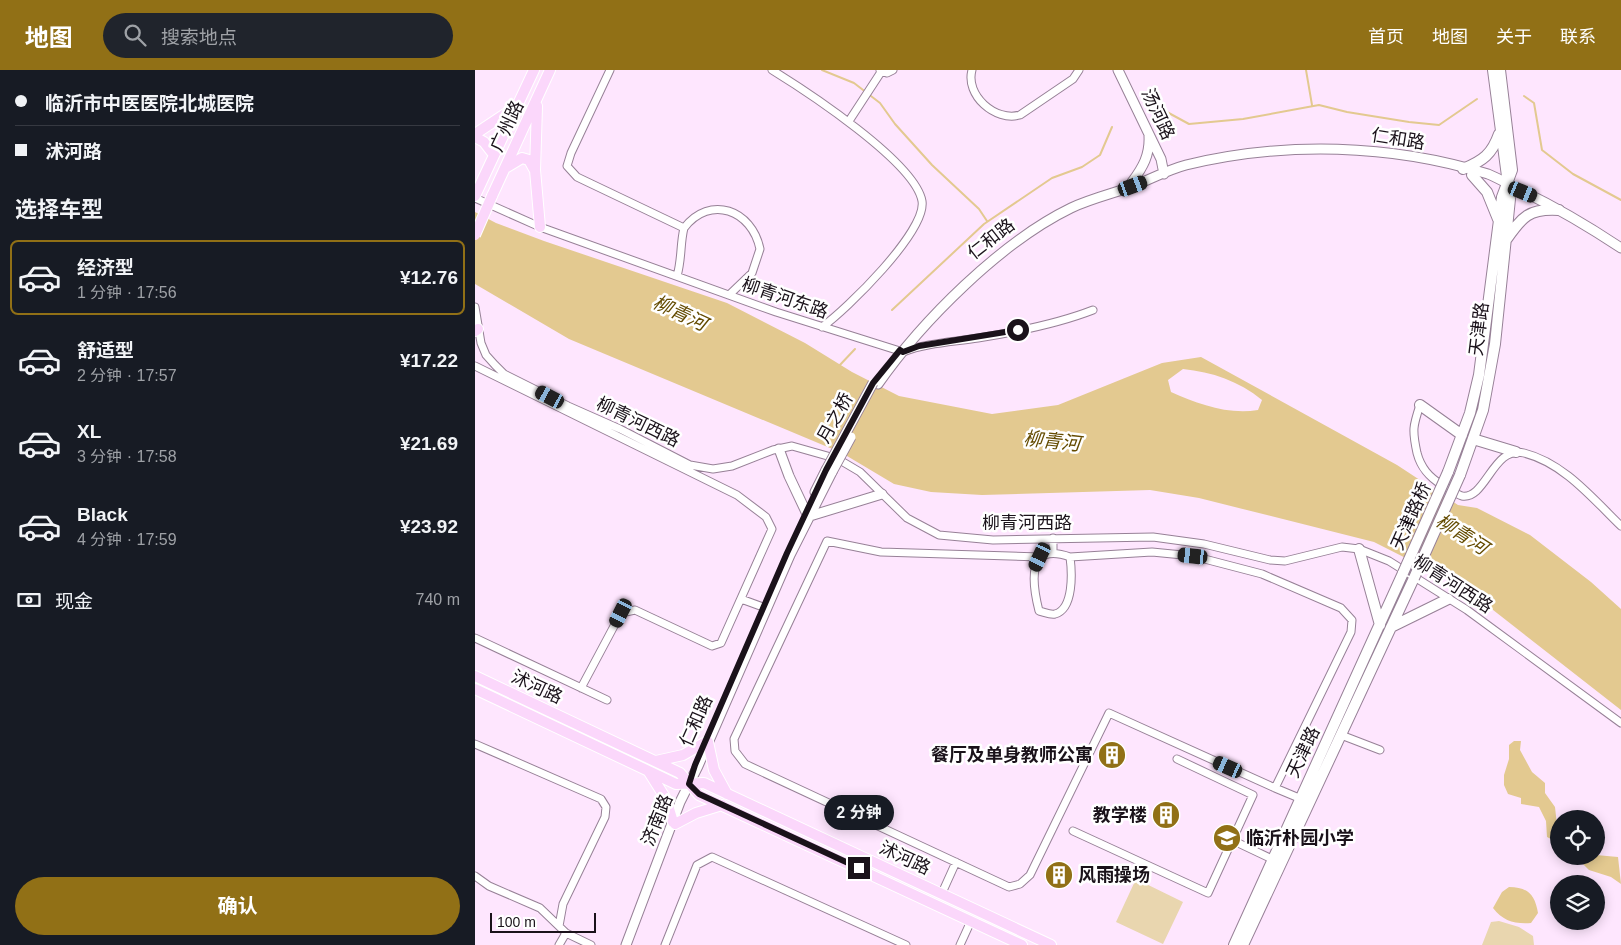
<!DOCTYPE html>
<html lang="zh">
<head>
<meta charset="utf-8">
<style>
  :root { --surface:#171b24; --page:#20242c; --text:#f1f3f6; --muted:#9ea1a6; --line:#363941; --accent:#917016 }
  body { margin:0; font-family:Helvetica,"Noto Sans SC",sans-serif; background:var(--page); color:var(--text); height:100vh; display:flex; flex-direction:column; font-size:19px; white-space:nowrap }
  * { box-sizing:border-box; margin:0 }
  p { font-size:16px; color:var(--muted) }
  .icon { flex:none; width:28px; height:28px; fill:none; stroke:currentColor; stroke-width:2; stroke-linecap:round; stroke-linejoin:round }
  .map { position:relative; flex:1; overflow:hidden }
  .side { display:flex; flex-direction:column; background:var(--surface); width:475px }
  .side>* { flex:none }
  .banner { display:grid; align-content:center; height:110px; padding:0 15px; background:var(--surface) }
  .buttons { position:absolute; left:1075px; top:740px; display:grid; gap:10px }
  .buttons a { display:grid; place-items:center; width:55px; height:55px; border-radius:50%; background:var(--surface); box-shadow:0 2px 12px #0003; font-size:25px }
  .scale { position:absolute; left:15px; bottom:12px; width:106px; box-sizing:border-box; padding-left:5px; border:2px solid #1a121a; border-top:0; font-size:14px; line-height:18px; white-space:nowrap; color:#1a121a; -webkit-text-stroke:4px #fff; paint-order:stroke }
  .end { position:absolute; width:22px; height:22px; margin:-11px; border:6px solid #1a121a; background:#fff; box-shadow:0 0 0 2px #fff }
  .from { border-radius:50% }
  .bubble { position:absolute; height:35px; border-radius:18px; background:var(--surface); box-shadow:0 2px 12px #0003; font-size:16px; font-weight:700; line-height:35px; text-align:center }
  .car { position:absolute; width:15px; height:30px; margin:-15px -8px; border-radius:6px; box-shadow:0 0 4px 1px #0007; background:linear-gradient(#222 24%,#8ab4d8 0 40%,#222 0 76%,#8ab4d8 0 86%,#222 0) }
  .banner b { display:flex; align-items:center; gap:18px; height:48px; font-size:19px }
  .banner b+b { border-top:1px solid var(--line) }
  .banner i { width:12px; height:12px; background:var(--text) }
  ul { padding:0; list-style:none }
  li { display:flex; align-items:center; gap:15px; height:75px; margin:0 10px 8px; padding:0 5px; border:2px solid transparent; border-radius:8px }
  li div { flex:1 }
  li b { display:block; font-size:19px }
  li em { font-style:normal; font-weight:700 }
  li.on { border-color:var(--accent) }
  li>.icon { width:45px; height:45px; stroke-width:1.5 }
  h2 { padding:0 15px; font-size:22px; line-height:60px }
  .pay { display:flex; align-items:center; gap:12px; height:55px; padding:0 15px; font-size:19px }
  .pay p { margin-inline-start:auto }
  .cta { display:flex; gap:10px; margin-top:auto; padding:10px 15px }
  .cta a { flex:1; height:58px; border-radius:30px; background:var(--accent); color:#fff; font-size:20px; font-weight:700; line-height:58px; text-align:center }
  header { display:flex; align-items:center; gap:30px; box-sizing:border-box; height:70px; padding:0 25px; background:var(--accent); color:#fff }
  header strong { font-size:24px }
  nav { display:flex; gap:28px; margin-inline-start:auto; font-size:18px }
  .search { width:350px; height:45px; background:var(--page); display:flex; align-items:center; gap:12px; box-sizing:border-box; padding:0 18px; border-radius:28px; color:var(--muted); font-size:19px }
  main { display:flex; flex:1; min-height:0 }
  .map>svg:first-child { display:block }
</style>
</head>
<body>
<header>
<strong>地图</strong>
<div class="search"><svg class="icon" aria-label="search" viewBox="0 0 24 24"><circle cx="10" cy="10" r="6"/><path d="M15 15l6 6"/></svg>搜索地点</div>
<nav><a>首页</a><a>地图</a><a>关于</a><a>联系</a></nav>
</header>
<main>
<section class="side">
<div class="banner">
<b><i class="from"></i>临沂市中医医院北城医院</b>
<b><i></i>沭河路</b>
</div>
<h2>选择车型</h2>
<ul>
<li class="on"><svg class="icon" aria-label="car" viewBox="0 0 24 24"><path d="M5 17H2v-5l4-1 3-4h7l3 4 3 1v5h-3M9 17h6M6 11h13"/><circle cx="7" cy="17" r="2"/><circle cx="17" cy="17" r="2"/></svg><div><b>经济型</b><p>1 分钟 · 17:56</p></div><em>¥12.76</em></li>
<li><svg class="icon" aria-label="car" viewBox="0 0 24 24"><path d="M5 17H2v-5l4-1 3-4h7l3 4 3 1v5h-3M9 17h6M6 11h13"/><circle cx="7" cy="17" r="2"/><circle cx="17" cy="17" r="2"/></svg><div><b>舒适型</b><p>2 分钟 · 17:57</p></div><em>¥17.22</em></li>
<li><svg class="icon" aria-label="car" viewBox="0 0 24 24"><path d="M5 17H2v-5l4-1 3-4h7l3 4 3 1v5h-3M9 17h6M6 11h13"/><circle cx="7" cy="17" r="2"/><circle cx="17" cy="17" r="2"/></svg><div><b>XL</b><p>3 分钟 · 17:58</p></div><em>¥21.69</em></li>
<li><svg class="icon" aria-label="car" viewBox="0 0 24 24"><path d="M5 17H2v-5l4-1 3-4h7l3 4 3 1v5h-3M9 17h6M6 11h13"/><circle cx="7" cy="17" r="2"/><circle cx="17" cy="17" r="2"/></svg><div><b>Black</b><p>4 分钟 · 17:59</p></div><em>¥23.92</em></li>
</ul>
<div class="pay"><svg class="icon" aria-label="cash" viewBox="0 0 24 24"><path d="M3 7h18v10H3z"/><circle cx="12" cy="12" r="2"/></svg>现金<p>740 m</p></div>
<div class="cta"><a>确认</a></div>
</section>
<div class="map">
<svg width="1146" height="875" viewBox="0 0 1146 875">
  <rect width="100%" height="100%" fill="#fee6fe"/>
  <!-- green -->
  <path fill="#e9d6af" d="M661,809l47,23 -20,42 -47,-22z
    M1024,851l20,6 14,9 1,9h-52l9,-23z"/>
  <!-- water -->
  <path fill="#e3c990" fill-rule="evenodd" d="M0,142l21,11 48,18 183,62 78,40 47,29 47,24 93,18 66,-9 104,-42 39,-6 196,108 61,40 19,3 53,27 61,47 30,27v101l-156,-122 -91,-46 -175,-44 -49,-8 -168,5 -51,-3 -37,-8 -52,-31 -273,-114 -94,-55zM708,299c29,3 56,12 79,31l-4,10c-30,5 -60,-6 -87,-18l-3,-12z
    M1039,671h7l-1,9 12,22 13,11v10l10,14 4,36 -12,-6 -1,-16 -7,-14 -18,-3v-6l-13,-4 -4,-9v-10l5,-16v-14z
    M1121,785l22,2 3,27 -10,-7 -22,-7 -14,-14z
    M1034,817c19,0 26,8 29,26l-7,10c-17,1 -28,-2 -38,-15l9,-16z"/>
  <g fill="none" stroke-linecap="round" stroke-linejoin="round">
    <!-- stream -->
    <path stroke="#e3c990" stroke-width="2" d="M347,0l32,13 26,20 15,21 37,41 47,44 8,12
      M831,0l6,35
      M1049,26l10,7 8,47 31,24 48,26
      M679,35l35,19 54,-5 76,-14 28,7 62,10 30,3 38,-26
      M417,240l92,-86 68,-46 30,-11 18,-12 12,-28
      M363,297l17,-18"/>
    <defs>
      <path id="minor" d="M135,0l-39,83 -4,13 10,11 107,51c-4,16 -2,31 -7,48
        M297,0c34,21 143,92 150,131 5,30 -76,109 -100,126
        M405,0l7,3 6,-3
        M497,0c-7,25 23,52 48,45l53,-36 6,-9
        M374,51l32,-49
        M0,128l65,29 236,85 127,40c23,-9 50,-10 75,-14 38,-6 79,-14 115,-28
        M209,158c26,-34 68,-18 76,21l-8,24 -23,22
        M0,237l6,36 5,12 9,10 9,9 64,32 52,23 70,36 23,4 19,-3 41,-16 19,-4 46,13 22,13 47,46 32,17 54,5 160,-3 51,7 66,16 15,1 57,-14 17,2 30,12 78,49 154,113
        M0,296l262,129 29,22 6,12 -51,114 -9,3 -77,-36 -14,3 -40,75
        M945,335c-7,21 -8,25 -3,48 4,15 12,24 25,32 6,3 14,9 20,11 24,4 31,-51 62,-43 40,10 69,46 97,73
        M578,483v-15
        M565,487l-159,-5 -54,-11 -93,198 1,12 10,13 264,123 11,-3 10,-9 79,-162 166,75
        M595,487c2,15 4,52 -15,57 -5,1 -11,-2 -16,-3 -7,-28 -13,-70 31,-54l82,-5 41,4 69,18 79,34 11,12 -1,12 -76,156 24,10
        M266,529l22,8
        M0,568l132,62
        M866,665l39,15
        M0,674l126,55 5,8 -1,10 -42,87 -4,22
        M598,761l135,62 45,-98 -76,-36
        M759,771l38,18
        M0,806l14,10 51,22 26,25 25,12
        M467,823l14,-31
        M84,875l7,-12
        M190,875l32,-80 15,-8 194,88
        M485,875l11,-24"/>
      <path id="tertiary" d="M643,0l43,89 3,15
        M657,112c11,-15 18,-27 17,-46
        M403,314c44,-63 123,-142 193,-176 19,-9 40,-14 60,-21 18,-7 36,-17 55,-22 99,-24 205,-21 302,9 10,4 20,10 30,15 36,17 70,37 103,59
        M304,379l10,27 17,36
        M340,422l11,-22
        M335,446l72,-22
        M151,875l54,-143 18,-36 92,-211 42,-83"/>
      <path id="secondary" d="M988,99c20,-8 29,-15 36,-35
        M997,105l15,17 11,27
        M1031,170c16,-23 23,-32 53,-30
        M945,335l42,30
        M998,369l43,13
        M973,402l22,-59 9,-38 23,-178 10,-27 -12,-100
        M985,405l23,-65 12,-66 15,-145 -17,-129
        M884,479l21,76
        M916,557l57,-28
        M759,875l169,-372
        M768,875l171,-367"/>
      <path id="primary" d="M62,36l-2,64 5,57
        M0,64l42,-28
        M0,67l9,5 10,13
        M32,97l15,-9 7,2 5,9
        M0,126l59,-126
        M17,126l58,-126
        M0,261l3,-2
        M0,606l205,97 19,22 323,150
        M0,619l201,95 28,-1 347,162
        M233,672l6,28 13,24
        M181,691l27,-6 21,-12
        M174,702l17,27 7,23
        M200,754l21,-11 26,-8"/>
    </defs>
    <!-- minor casing -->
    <use href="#minor" stroke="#978197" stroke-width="9"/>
    <!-- tertiary casing -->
    <use href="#tertiary" stroke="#978197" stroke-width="11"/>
    <!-- secondary casing -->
    <use href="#secondary" stroke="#978197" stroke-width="12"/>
    <!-- primary casing -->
    <use href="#primary" stroke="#fff" stroke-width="12"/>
    <!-- minor -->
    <use href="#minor" stroke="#fff" stroke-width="7"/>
    <!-- tertiary -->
    <use href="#tertiary" stroke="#fff" stroke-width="9"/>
    <!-- secondary -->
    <use href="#secondary" stroke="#fff" stroke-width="10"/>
    <!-- primary -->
    <use href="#primary" stroke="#fbd7fb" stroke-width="10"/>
    <defs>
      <path id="tertiary-bridge" d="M351,400l47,-87
        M357,402l19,-35"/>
      <path id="secondary-bridge" d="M928,503l45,-101
        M939,508l46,-103"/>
      <path id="primary-bridge" d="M0,165l17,-39"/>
    </defs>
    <!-- tertiary-bridge casing -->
    <use href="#tertiary-bridge" stroke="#978197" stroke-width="11" stroke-linecap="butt"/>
    <!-- secondary-bridge casing -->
    <use href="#secondary-bridge" stroke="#978197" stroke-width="12" stroke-linecap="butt"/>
    <!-- primary-bridge casing -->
    <use href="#primary-bridge" stroke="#fff" stroke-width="12" stroke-linecap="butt"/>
    <!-- tertiary-bridge -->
    <use href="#tertiary-bridge" stroke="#fff" stroke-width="9"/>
    <!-- secondary-bridge -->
    <use href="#secondary-bridge" stroke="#fff" stroke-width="10"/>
    <!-- primary-bridge -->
    <use href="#primary-bridge" stroke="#fbd7fb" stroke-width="10"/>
  </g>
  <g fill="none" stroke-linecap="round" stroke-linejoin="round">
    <!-- route -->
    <path stroke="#1a121a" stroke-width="6" d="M384,798l-160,-74 -10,-10 6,-19 92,-212 39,-83 47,-87 27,-33 3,2 16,-6 99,-16"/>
  </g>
  <!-- icons -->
  <defs>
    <symbol id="building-disc" viewBox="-11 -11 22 22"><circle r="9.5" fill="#917016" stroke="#fff"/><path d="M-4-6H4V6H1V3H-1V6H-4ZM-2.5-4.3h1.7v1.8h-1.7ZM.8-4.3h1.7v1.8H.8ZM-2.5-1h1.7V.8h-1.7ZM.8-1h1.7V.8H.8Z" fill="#fff"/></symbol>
    <symbol id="school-disc" viewBox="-11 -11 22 22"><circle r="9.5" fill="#917016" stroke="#fff"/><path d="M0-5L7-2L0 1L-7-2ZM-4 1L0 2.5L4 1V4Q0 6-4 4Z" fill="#fff"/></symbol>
  </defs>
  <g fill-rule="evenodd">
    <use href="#building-disc" x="621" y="669" width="32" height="32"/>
    <use href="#building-disc" x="675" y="729" width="32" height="32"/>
    <use href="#school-disc" x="736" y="752" width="32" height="32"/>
    <use href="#building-disc" x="568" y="789" width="32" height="32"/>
  </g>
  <g text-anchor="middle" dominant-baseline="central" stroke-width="5" stroke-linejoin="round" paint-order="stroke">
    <!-- street labels -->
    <g font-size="18" fill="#1a121a" stroke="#fff">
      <text transform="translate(683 44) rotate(65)">汤河路</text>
      <text transform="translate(32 56) rotate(-65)">广州路</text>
      <text transform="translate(923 69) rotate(9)">仁和路</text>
      <text transform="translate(516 169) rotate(-38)">仁和路</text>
      <text transform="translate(310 228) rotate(19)">柳青河东路</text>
      <text transform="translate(1004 259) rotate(-83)">天津路</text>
      <text transform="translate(360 348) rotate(-61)">月之桥</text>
      <text transform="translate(163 352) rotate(26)">柳青河西路</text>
      <text transform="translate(936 446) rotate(-66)">天津路桥</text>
      <text x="552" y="453">柳青河西路</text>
      <text transform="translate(978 514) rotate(33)">柳青河西路</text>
      <text transform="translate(62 617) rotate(25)">沭河路</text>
      <text transform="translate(221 651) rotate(-66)">仁和路</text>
      <text transform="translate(828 682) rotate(-65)">天津路</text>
      <text transform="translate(182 750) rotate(-68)">济南路</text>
      <text transform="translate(430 788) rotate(25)">沭河路</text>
    </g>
    <!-- poi labels -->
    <g font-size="18" font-weight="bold" fill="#1a121a" stroke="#fff" text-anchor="end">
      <text x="618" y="685">餐厅及单身教师公寓</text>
      <text x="672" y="745">教学楼</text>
      <text x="771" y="768" text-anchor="start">临沂朴园小学</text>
      <text x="603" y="805" text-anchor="start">风雨操场</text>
    </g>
    <!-- water labels -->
    <g font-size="19" font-style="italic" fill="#644b00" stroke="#fff">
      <text transform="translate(205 243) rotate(25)">柳青河</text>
      <text transform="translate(577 371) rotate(6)">柳青河</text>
      <text transform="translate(987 464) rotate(33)">柳青河</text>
    </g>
  </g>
</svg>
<div class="buttons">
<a><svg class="icon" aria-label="locate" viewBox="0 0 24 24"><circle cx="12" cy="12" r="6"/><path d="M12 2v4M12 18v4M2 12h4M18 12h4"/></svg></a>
<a><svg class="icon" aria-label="layers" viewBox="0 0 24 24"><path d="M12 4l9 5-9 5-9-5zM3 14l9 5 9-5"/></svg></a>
</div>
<div class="scale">100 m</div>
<i class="end from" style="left:543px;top:260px"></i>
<i class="end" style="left:384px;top:798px"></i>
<div class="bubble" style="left:349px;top:725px;width:70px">2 分钟</div>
<i class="car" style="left:658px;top:116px;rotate:70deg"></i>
<i class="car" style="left:1048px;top:122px;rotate:112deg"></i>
<i class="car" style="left:75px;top:327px;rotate:298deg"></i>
<i class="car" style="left:718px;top:486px;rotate:276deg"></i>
<i class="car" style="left:565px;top:487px;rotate:205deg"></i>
<i class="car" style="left:146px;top:543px;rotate:207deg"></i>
<i class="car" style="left:753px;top:697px;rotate:294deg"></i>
</div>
</main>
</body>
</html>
